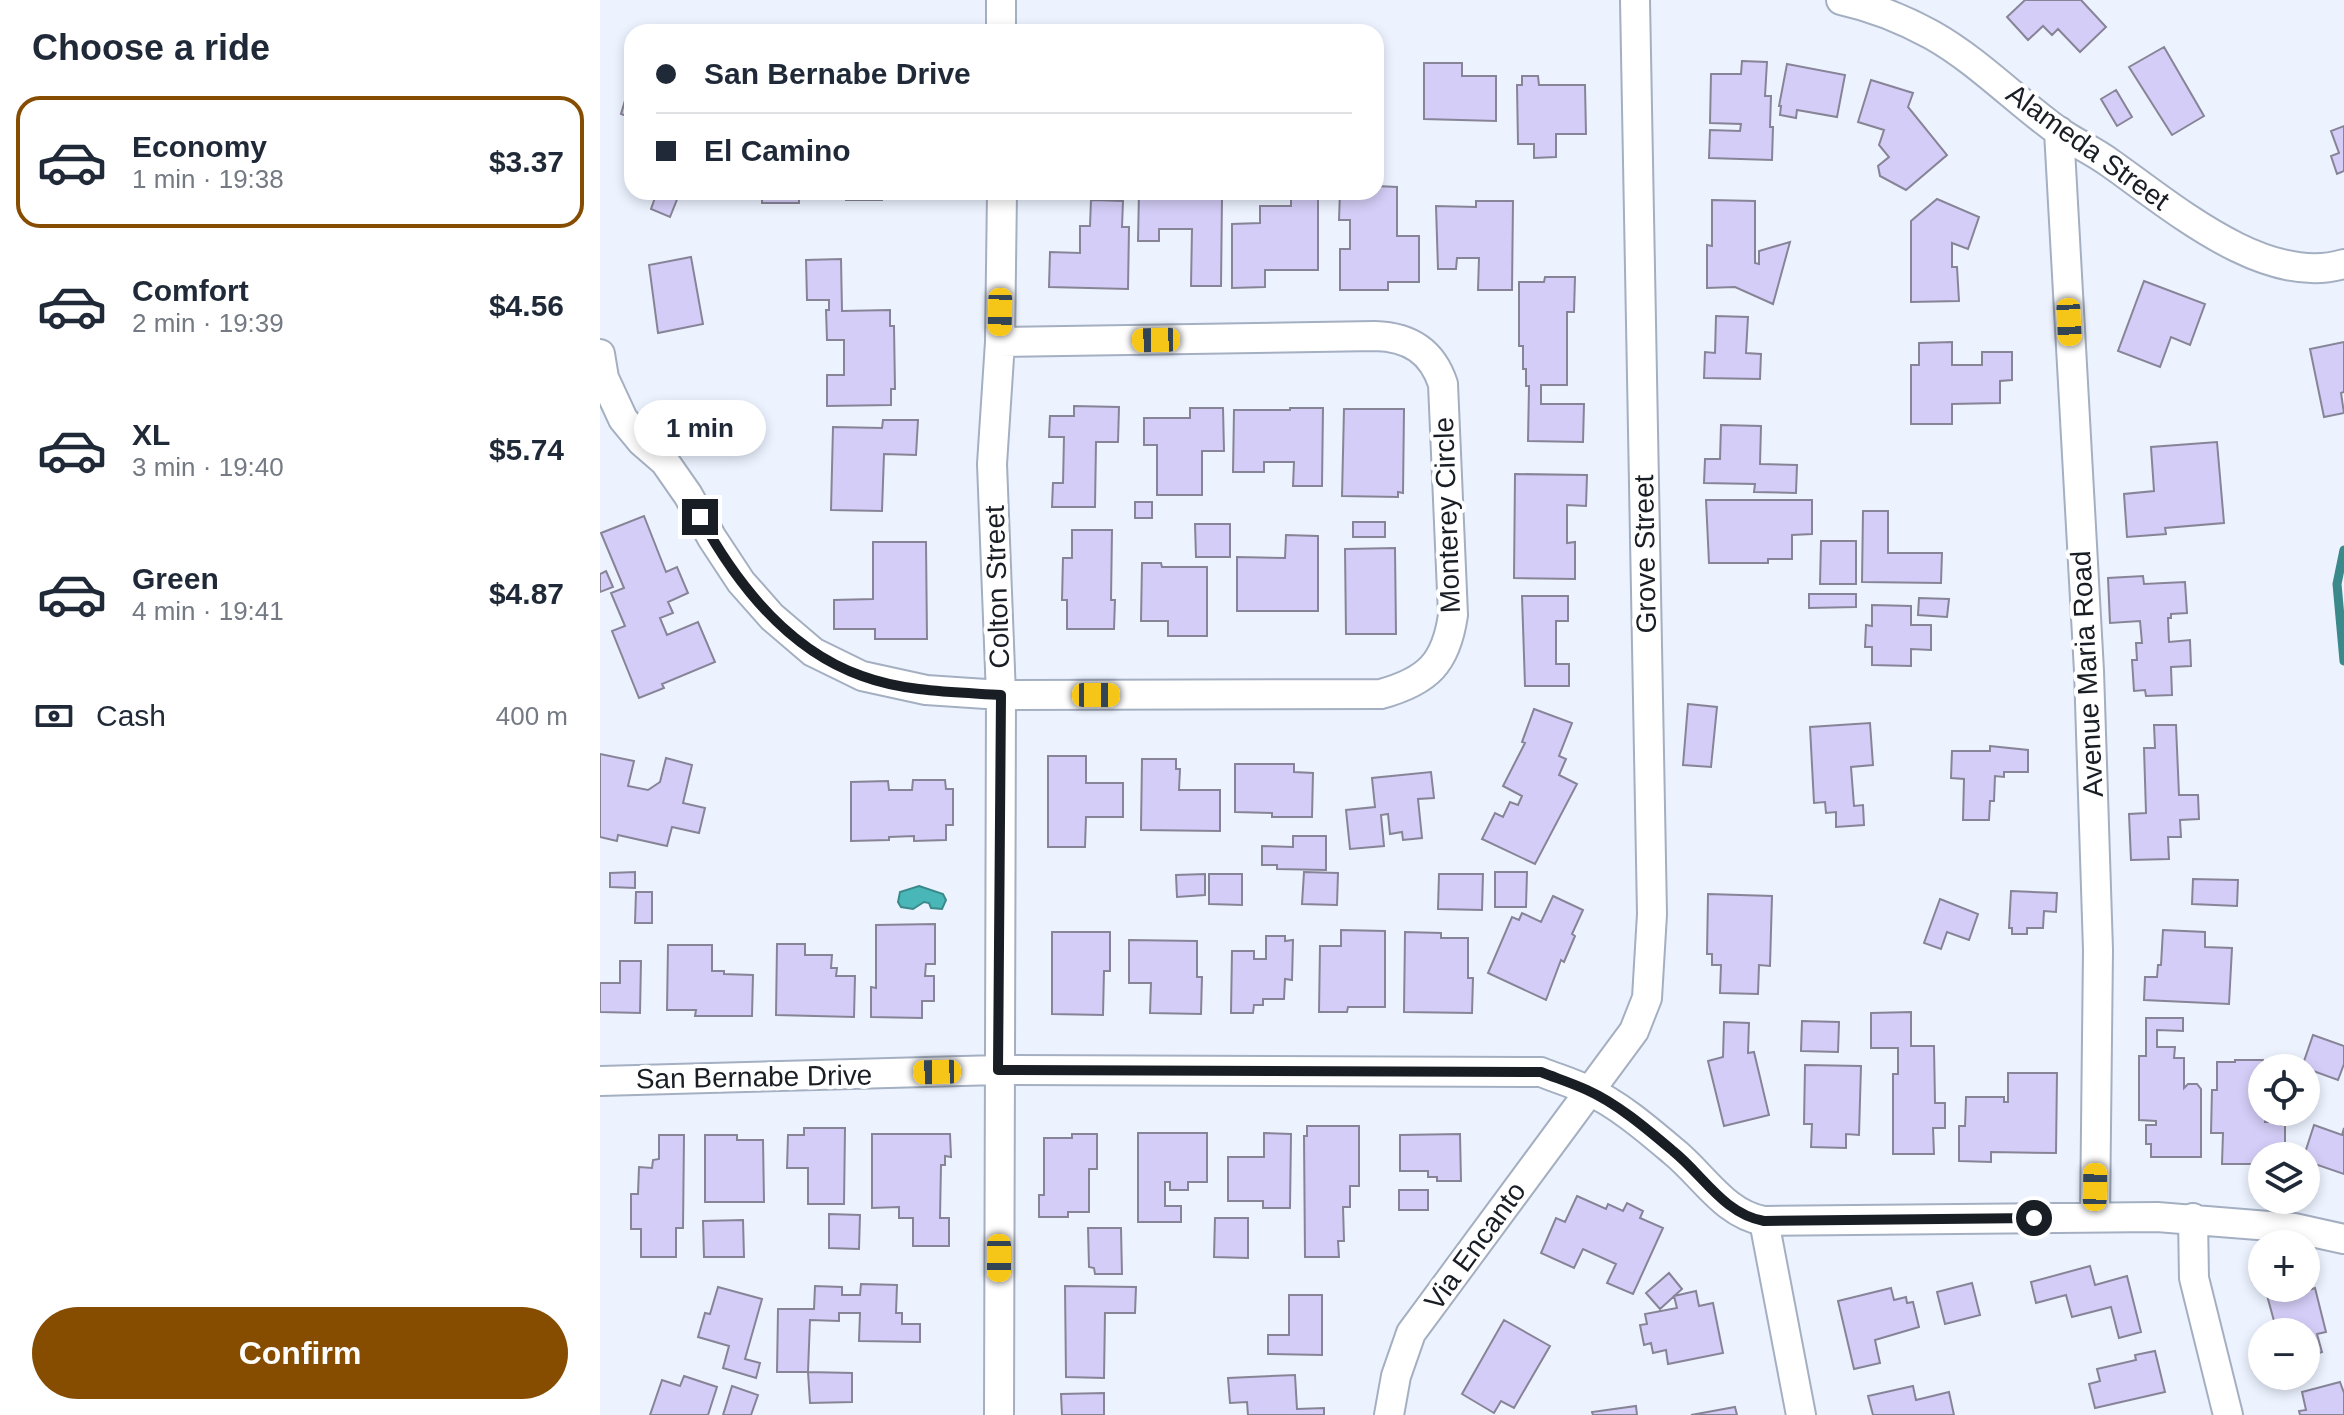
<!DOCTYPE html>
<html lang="en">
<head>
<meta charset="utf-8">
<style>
  :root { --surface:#fff; --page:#f2f2f3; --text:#1f2937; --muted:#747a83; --line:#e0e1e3; --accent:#864d00 }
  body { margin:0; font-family:Arial,sans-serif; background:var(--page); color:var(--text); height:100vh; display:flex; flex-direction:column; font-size:30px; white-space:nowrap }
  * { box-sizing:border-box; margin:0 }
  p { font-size:26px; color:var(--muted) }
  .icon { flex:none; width:44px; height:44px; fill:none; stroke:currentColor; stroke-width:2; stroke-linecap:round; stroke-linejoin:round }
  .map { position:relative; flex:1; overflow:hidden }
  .panel { display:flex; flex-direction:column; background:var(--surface); width:600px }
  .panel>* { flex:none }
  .hud { position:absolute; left:24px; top:24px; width:760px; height:176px; border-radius:24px; box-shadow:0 4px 12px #0003; display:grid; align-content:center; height:176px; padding:0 32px; background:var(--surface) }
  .buttons { position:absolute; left:1648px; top:1054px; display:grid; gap:16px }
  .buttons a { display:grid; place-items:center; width:72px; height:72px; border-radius:50%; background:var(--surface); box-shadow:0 4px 12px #0003; font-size:40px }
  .end { position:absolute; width:36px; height:36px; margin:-18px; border:10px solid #191d24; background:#fff; box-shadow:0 0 0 4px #fff }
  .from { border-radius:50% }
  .bubble { position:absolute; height:56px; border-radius:28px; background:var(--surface); box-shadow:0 4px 12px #0003; font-size:26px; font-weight:700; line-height:56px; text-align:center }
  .car { position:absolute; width:24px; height:48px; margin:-24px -12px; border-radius:10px; box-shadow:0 0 6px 2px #0007; background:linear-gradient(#f5c518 24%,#345 0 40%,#f5c518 0 76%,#345 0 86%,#f5c518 0) }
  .hud b { display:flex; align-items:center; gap:28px; height:76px; font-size:30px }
  .hud b+b { border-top:2px solid var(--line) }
  .hud i { width:20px; height:20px; background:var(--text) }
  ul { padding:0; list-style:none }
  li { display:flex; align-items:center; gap:24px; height:132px; margin:0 16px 12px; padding:0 16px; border:4px solid transparent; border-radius:24px }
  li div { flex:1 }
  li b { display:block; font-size:30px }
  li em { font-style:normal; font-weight:700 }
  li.on { border-color:var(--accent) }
  li>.icon { width:72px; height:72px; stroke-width:1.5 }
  h2 { padding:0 32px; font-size:36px; line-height:96px }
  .pay { display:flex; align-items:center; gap:20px; height:88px; padding:0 32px; font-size:30px }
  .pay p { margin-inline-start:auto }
  .primary-button { display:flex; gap:16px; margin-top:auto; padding:16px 32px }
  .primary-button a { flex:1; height:92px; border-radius:48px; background:var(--accent); color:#fff; font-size:32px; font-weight:700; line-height:92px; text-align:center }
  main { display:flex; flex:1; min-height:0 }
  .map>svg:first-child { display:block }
</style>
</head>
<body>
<main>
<section class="panel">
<h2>Choose a ride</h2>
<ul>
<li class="on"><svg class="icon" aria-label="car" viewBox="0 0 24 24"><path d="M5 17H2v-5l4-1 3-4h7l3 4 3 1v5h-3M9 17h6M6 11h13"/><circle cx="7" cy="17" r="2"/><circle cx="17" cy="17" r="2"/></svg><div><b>Economy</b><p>1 min · 19:38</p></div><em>$3.37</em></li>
<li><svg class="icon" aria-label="car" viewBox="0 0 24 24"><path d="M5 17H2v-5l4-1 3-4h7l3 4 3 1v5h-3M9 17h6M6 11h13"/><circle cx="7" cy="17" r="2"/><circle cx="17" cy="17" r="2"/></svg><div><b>Comfort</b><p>2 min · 19:39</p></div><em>$4.56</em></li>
<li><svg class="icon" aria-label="car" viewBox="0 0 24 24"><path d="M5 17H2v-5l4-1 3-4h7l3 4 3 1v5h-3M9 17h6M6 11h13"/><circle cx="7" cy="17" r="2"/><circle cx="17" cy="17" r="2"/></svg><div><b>XL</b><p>3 min · 19:40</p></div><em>$5.74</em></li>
<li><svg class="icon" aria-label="car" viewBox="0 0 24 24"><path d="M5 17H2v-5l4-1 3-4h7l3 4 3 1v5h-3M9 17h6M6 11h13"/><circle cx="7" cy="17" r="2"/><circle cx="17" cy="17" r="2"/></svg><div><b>Green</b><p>4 min · 19:41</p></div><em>$4.87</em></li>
</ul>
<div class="pay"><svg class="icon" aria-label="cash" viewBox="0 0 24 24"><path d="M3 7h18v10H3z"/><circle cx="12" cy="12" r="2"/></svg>Cash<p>400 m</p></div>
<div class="primary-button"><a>Confirm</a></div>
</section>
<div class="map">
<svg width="1744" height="1415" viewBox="0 0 1744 1415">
  <rect width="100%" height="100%" fill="#ecf3ff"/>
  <!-- water -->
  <path fill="#49b7b7" stroke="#3b898b" stroke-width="2" d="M319,886l24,8 3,6 -4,9 -11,-1 -2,-5 -5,-1 -11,7 -12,-2 -3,-5 2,-10z"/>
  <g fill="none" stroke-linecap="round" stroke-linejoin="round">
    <!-- stream -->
    <path stroke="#3b898b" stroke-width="9" d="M1744,550l-7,34 7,77"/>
  </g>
  <!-- building -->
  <path fill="#d4cdf7" stroke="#878497" stroke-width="2" d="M1425,0h56l25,27 -26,25 -22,-23 -6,6 -9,-9 -15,14 -21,-23z
    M1564,47l40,69 -32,19 -43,-68z
    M1142,61l25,1 -2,34h6l-1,31h3l-1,33 -63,-2 1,-28 30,1 1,-7 -31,-1 1,-49h30z
    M824,63h38v13h34v45l-72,-2z
    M1187,64l58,11 -8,42 -40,-7 -1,8 -16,-3 1,-9h-2z
    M922,76h16l1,9h46l1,49h-30v23l-22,1v-14h-16l-1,-59h5z
    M32,77v41l-11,-4z
    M1271,80l42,13 -5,14 39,48 -41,35 -26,-14 -2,-10 11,-9 -10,-12 5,-15 -26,-8z
    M1516,90l16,27 -15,9 -16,-27z
    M1744,126v45l-7,3 -6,-18 8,-3 -8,-22z
    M776,186l21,1v49h22v46h-31v8h-48v-41h10v-29h-11l1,-28h36z
    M57,192h23l-10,25 -19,-8z
    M162,192h37v11h-37z
    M246,192h36v8h-36z
    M539,192h27v5h56l-1,89h-30l1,-57h-33v12h-21z
    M691,192h27v78h-53v17l-33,1v-64l28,-1v-17h31z
    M1337,199l42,18 -11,32 -16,-6v24h5l2,34 -48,1v-81z
    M491,200l32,1 -1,26h7l-1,62 -79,-2 1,-35 30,1v-27h10z
    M1112,200l43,1v62l4,1v-13l31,-9 -17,62 -38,-17 -28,1v-43l5,1z
    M876,201h37l-1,89h-34l1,-32h-22l-1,11h-18l-2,-63 40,1z
    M91,257l12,67 -45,9 -9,-68z
    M241,259l1,52 48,-1v16h4l1,63h-4v16l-64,1v-31h17v-35h-17l-1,-30h3v-10h-22l-1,-40z
    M945,277h30l-1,35h-7v73h-26v19h43l-1,38 -55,-1 1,-55h-3v-17h-3v-23h-4v-64h25z
    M1544,281l61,23 -15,41 -19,-8 -11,30 -42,-16z
    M1116,316l32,1 -2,36 15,1 -1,25 -56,-1 1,-26 10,1z
    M1352,342v23h30v-13h30v28l-12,1v22l-48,1v20h-41v-59h8v-22z
    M1744,342v50l-3,1 3,20 -20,4 -14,-68z
    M474,406l45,1 -1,35h-22l-1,65h-43l1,-24h10l1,-46h-15l1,-21h24z
    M590,408h33l1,43h-22v44h-45v-50h-13v-27h46z
    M690,408h33l-1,78h-29l1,-24h-30v10h-31l1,-62h56z
    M744,409h60l-1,84 -5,-1v5l-56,-1z
    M283,420h35l-2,35 -32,-1 -2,57 -51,-1 2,-83 49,1z
    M1121,425l40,1 -1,38 37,1 -1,28 -42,-1 1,-8 -51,-1 1,-24h15z
    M1617,442l7,81 -59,5 1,6 -39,3 -3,-43 30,-3 -3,-44z
    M915,474l72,1 -1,31 -19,-1v38l8,-1v37l-61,-1z
    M1106,500h106v34l-20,1v24h-24v4h-59z
    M535,502h17v16h-17z
    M1263,511h25v42h54l-1,30 -79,-1z
    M44,516l22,56 11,-5 11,26 -20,9 5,11 -13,5 7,17 31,-13 17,40 -53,22 2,4 -25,10 -27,-67 13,-5 -14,-33 13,-5 -23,-55z
    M753,522h32v15h-32z
    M595,524h35v33h-34z
    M472,530h40l-1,70h4l-1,29h-47v-29h-5l1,-42h9z
    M686,535l32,1v75h-81v-54l48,1z
    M1221,541h35v43h-36z
    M273,542h53l1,97h-52v-10h-41v-29l39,-1z
    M795,548l1,86h-50l-1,-85z
    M542,563h19l1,4h45v69h-39v-15h-27z
    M6,571l7,16 -13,5v-18z
    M1543,576l1,8 41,-2 2,31 -16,1v4h-3l1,24 21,-2 1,26 -20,1 1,28 -26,1 -1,-6 -11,1 -2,-31h5l-1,-17h6l-2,-22 -30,2 -2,-45z
    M1209,594h47v13l-47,1z
    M922,596h46v25h-12v43h13v22h-44z
    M1319,598l30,1 -2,18 -29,-2z
    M1272,605l39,1v19h20v25l-20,-1v17l-39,-1v-18h-7l1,-22 6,1z
    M1088,704l29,3 -6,60 -28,-2z
    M934,709l38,14 -13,33 7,3 -7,16 18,9 -42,80 -53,-25 13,-26 8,4 7,-15 8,3 4,-9 -19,-10 22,-43 -3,-1z
    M1270,723l3,42 -22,2 3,39 9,-1 1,20 -28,2v-15l-10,1 -1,-11 -11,1 -4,-76z
    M1554,725h22l3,70h19l1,24 -19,1 1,17h-13l1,22 -38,1 -2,-46 17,-1 -2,-65h11z
    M1390,746l38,4v22h-24v5l-9,-1 -1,25h-4l-1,19h-26l1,-41 -13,-1 1,-27h38z
    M0,754l34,7 -6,25 20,4 12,-8 6,-24 26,7 -9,38 22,5 -6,25 -27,-6 -5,19 -49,-11 -1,6 -17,-4z
    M448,756h38v27h37v34h-37l-1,30h-37z
    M542,759h34v10h4l-1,21h41v41l-79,-1z
    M635,764h59v8l19,1 -1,44h-40v-4l-37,-1z
    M831,772l3,26 -16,1 4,39 -19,2 -1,-8 -12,2 -2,-20 -7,1 3,31 -34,3 -4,-39 29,-3 -3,-29z
    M313,780h32l1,9h7v36h-7v15l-32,1v-5l-25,1v3l-38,1v-59l37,-1 1,9h23z
    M693,836h33v34l-49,-1v-4h-15v-19l31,1z
    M35,872v16l-25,-1v-14z
    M704,872l34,1 -1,32 -35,-1z
    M895,872h32l-1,35h-31z
    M605,874v21l-28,2 -1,-22z
    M609,874h33v31l-33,-1z
    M839,874h44l-1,36 -44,-1z
    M1593,879l45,1 -1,26 -45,-2z
    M1411,891l46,2 -1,19 -12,-1 -1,17h-16v6h-15v-6h-3z
    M36,892h16v31h-17z
    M1108,894l64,2 -2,70 -11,-1 -1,29 -38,-1 1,-28h-9v-11h-5z
    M953,896l30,14 -11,24 3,2 -11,26 -3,-2 -15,40 -58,-27 24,-56 7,3 3,-7 19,9z
    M1340,899l38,15 -9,26 -22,-8 -6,17 -17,-6z
    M335,924v40h-9l-1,12h9v25h-12v17l-51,-1v-30l5,1v-63z
    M741,930l44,1v76h-37l-1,5h-28l1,-66h21z
    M1563,930l42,2v15l27,1 -3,56 -85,-4 1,-23h12l1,-12h3z
    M452,932h58v39h-6l-1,44 -51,-1z
    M805,932l36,1v5h27v40h5l-1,35 -68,-1z
    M666,936h19v5l8,-1 -1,40 -7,-1 -1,20h-21v6h-9l-1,8h-22l1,-62h22v8h12z
    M529,940l68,1v36h5l-1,37 -51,-1 1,-30h-22z
    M177,944h28v11h27l-1,13h6l-1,8h19l-1,41 -78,-2z
    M68,945h44v26h12v3l29,1 -1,41h-57l1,-6h-29z
    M20,961h21l-1,52 -40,-1v-29h20z
    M1311,1012v34h23l1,57h10v25h-12l1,26h-41v-80h5v-26h-27v-35z
    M1546,1018h37v13l-26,-1v17h18l-1,11h10v30l4,-4h9l4,5v68h-50v-13h-5v-19h10v-4l-17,-1v-64h7z
    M1202,1021l37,1 -1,30 -37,-1z
    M1124,1022l25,1 -1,30 6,-1 15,63 -45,11 -16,-65 15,-4z
    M1713,1035l31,11v18l-6,16 -36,-13z
    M1635,1060h28v4h19v4h-20v44h4l-1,10h17l-1,3h4v31h-23v8h-40l1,-31h-12l1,-43h5v-28h18z
    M1205,1065l56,1 -2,69 -13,-1v14l-35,-1 1,-23h-8z
    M1408,1073h49l-1,80 -65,-1v10l-32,-1v-35h6l1,-29h38v5h4z
    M1714,1125l28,10 2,-7v46l-38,-13 -2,-5z
    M707,1126h52v60h-9v21h-7l1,34h-6l1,16h-34l-1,-121h3z
    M204,1128h41l-1,76h-36v-36h-21l1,-33h16z
    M538,1133h69v49h-19v8h-18v-8h-5v24h16v16h-43z
    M664,1133l27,1 -1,74h-27v-7h-35v-44h36z
    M272,1134h78l1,23 -6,-1v9h-4l-1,53h9v28h-36v-28h-14v-11l-27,1z
    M472,1134h25v35h-8v43h-21v5h-29v-22h5v-57h28z
    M860,1134l1,47h-24v-4h-9v-6h-28v-36z
    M59,1135h25l-1,93h-7v29h-35v-28h-10v-35h7l1,-27 13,1 1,-8 6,-1z
    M105,1135h32v5h26l1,62h-59z
    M799,1190h29v20h-29z
    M977,1196l29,13 2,-5 15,7 4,-8 16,8 -3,7 23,10 -30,66 -26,-11 9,-19 -33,-15 -9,19 -33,-15 15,-35 9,4z
    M229,1214l31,1 -1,34 -30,-1z
    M615,1218h33v40l-34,-1z
    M143,1220l1,37h-40l-1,-36z
    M488,1228h33l1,46h-27l-1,-6 -5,-1z
    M1490,1266l5,19 32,-9 14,56 -22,6 -8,-31 -39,10 -6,-22 -30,8 -5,-21z
    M1069,1273l13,16 -22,20 -14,-16z
    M1372,1283l8,32 -35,9 -8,-32z
    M261,1284l36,1 -1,28h6v11h18v18l-61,-1 1,-28h-21v8l-29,-1 -2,52h-31l1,-63h36l1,-23 27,1v8h18z
    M465,1286l71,1 -1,26h-30l-1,65 -38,-1z
    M118,1287l44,12 -17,60 15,4 -4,15 -33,-10 6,-22 -31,-9 7,-24 5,1z
    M1291,1288l3,12 12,-3 1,6 6,-1 6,25 -44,13 5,23 -26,6 -16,-68z
    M1665,1288h40l1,3 9,-3 11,44 -9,2 5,18 -16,5v-25h-29z
    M1096,1291l3,15 14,-3 10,50 -55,11 -2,-14 -13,3 -2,-10 -7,2 -4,-20 7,-1 -2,-10 32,-6 -3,-12z
    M689,1295h33v60l-54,-1v-19h21z
    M904,1320l46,26 -36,62 -13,-7 -7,12 -32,-19z
    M1555,1351l10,41 -70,16 -6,-24 11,-3 -3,-12 39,-9 -1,-5z
    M208,1372l44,1v29l-42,1z
    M695,1375l2,34 27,-1v7h-76l-1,-13 -17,1 -2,-25z
    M84,1376l33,11 -9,28h-58l12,-35 18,6z
    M1740,1382l4,11v22h-44l-1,-4 7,-1 -4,-18z
    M132,1386l26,9 -7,20h-28z
    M1313,1386l3,14 33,-8 5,23h-81l-5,-19z
    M504,1393v22h-42l-1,-21z
    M1036,1406l1,9h-44l-1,-3z
    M1135,1407l2,8h-46z"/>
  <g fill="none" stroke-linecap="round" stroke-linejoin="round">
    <defs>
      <path id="street" d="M401,0v32
        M1241,0c32,7 62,19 91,35 46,26 83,65 126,96 17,12 36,20 52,32 60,42 155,125 234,101
        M1459,131l30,540 9,279 -3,267
        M0,354l4,24 19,41 19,23 23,20 23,33 24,43 29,44 31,35 41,35 49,24 64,14 75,5 380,-1c47,-13 65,-31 72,-79l-10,-231c-11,-33 -33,-47 -68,-48l-375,6
        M0,1081l398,-11 543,2c15,6 32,11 46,18 31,14 60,39 86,61 30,24 51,63 91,70l393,-4 137,11 50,11
        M1593,1218l1,60 34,137
        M1164,1221l37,194
        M399,1415l2,-720 -9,-231 8,-122 2,-150
        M789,1415l7,-39 15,-43 223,-302 13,-33 5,-84 -17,-914"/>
    </defs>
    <!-- street casing -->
    <use href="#street" stroke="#a4afc1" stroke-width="32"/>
    <!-- street -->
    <use href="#street" stroke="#fff" stroke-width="28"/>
  </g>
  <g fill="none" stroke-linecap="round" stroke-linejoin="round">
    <!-- route -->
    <path stroke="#191d24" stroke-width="10" d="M100,517c36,66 88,133 162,159 43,16 93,16 139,19l-3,375 543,2c15,6 31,11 46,18 31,14 60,39 86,61 30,24 51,63 91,70l270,-3"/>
  </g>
  <g text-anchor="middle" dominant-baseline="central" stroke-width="8" stroke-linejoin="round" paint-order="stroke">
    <!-- street labels -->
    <g font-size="28" fill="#191d24" stroke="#fff">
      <text transform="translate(1488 147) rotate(36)">Alameda Street</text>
      <text transform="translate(847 515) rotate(-92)">Monterey Circle</text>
      <text transform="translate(1045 554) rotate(-91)">Grove Street</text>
      <text transform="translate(397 587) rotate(-92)">Colton Street</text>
      <text transform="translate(1487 674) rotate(-93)">Avenue Maria Road</text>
      <text transform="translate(154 1077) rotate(-1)">San Bernabe Drive</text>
      <text transform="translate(875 1246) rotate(-54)">Via Encanto</text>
    </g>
  </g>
</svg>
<div class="buttons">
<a><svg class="icon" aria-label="locate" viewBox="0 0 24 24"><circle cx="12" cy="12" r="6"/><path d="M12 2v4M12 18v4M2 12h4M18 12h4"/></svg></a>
<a><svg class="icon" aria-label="layers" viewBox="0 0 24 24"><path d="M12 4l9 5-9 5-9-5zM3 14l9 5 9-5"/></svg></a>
<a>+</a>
<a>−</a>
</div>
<i class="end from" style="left:1434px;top:1218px"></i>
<i class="end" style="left:100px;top:517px"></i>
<div class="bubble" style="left:34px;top:400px;width:132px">1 min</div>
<i class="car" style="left:400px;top:312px;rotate:181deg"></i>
<i class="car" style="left:1469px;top:322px;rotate:177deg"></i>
<i class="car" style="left:556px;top:340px;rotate:269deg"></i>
<i class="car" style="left:496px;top:695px;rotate:90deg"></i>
<i class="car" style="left:337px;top:1072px;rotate:269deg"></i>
<i class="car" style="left:1495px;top:1187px;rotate:1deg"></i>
<i class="car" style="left:399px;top:1258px;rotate:180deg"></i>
<div class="hud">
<b><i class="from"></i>San Bernabe Drive</b>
<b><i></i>El Camino</b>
</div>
</div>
</main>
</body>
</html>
